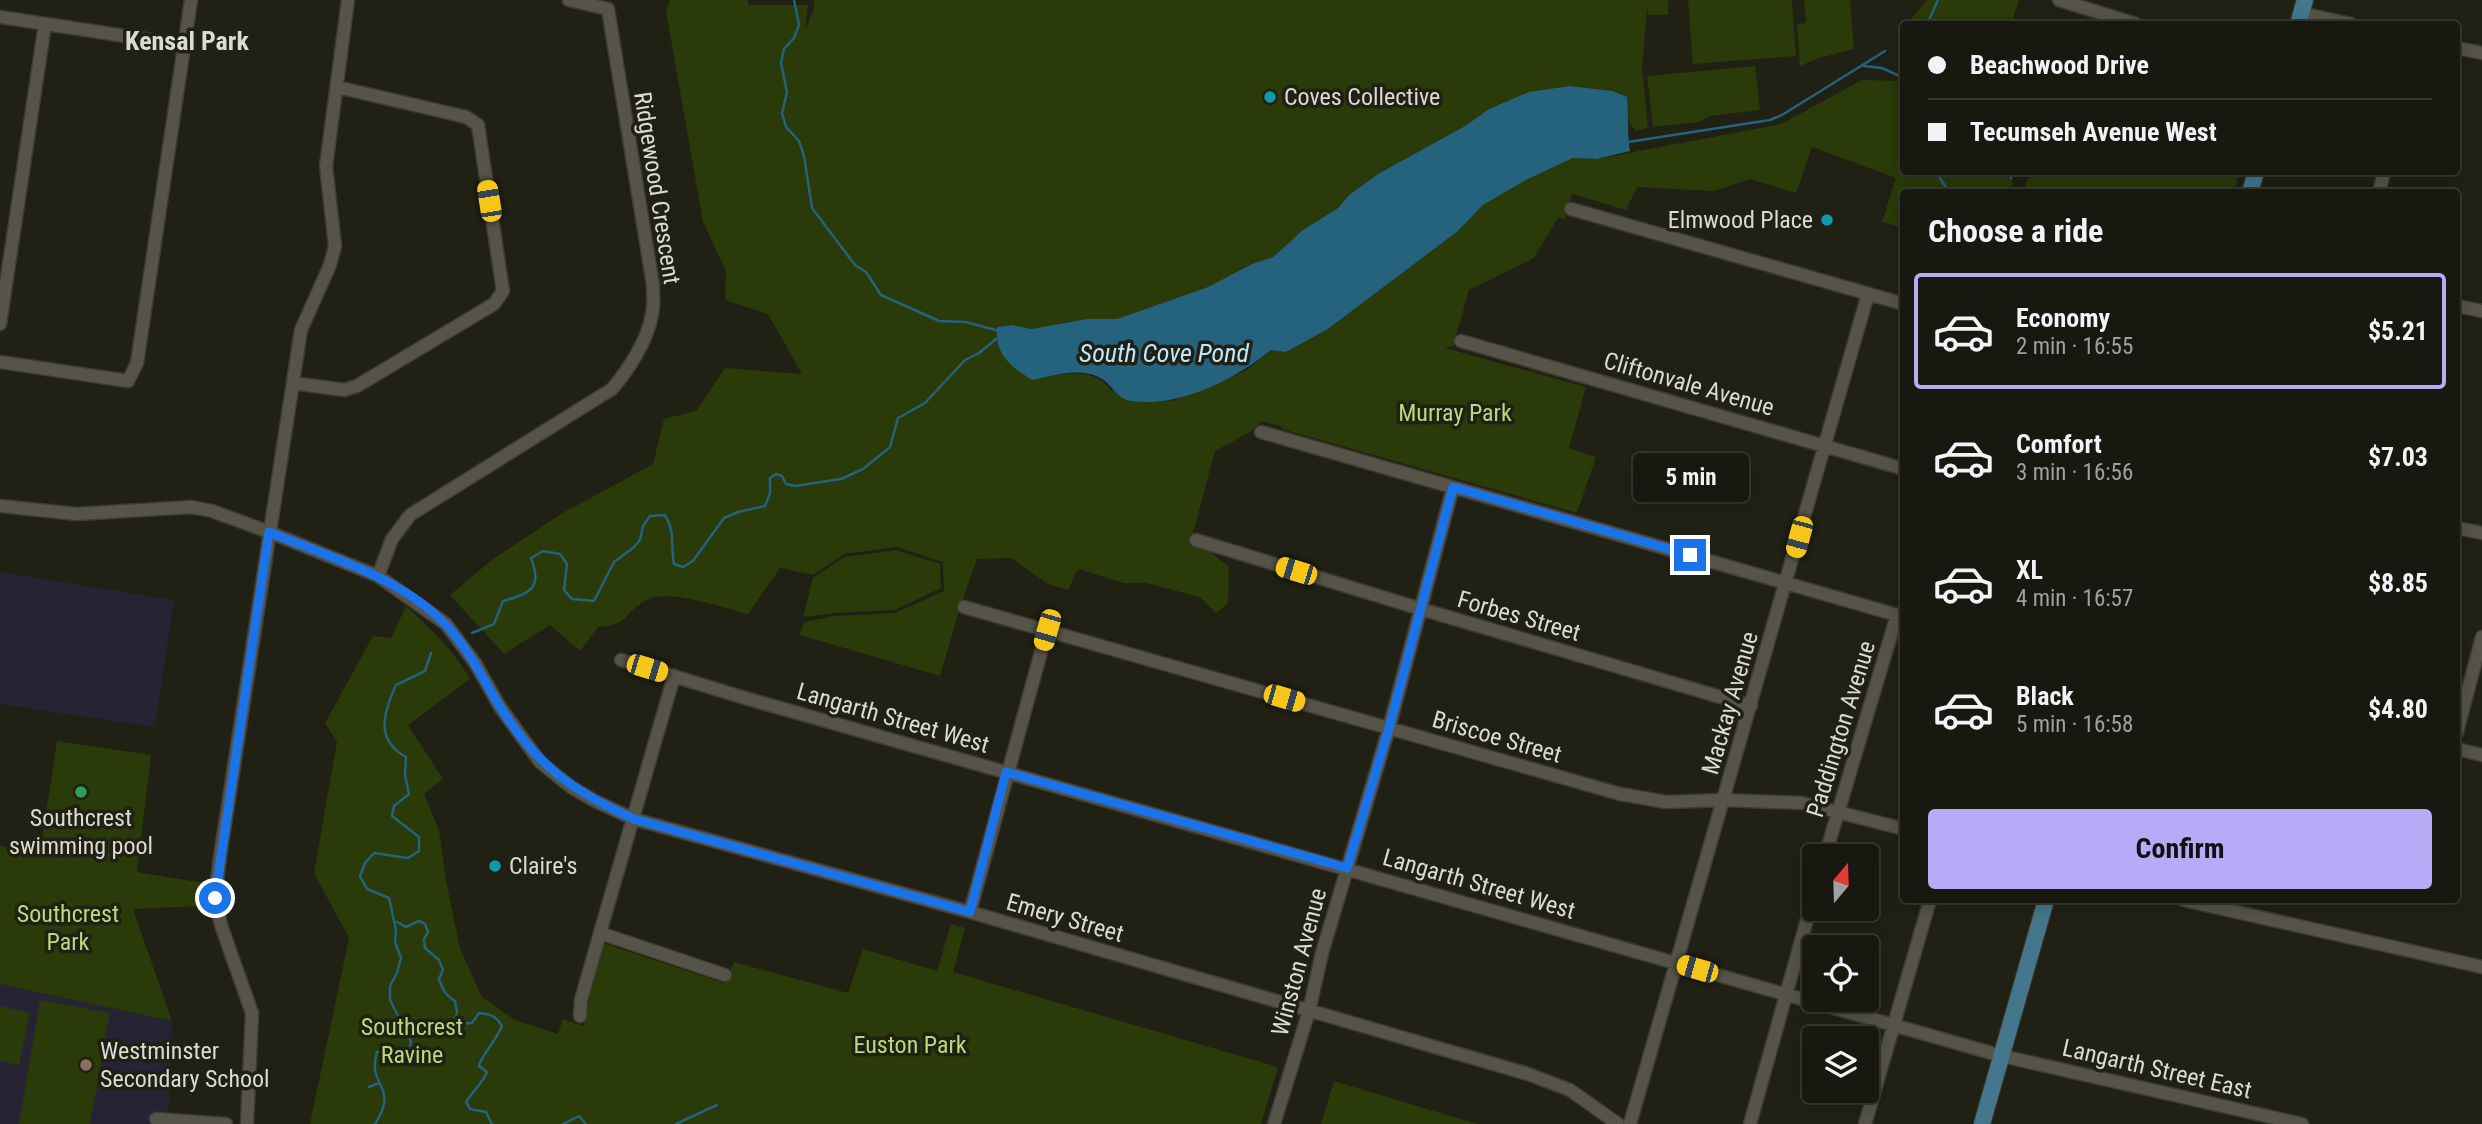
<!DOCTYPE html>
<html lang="en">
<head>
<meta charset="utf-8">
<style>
  :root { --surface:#191810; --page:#26251e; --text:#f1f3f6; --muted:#9fa09f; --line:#373730; --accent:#b7abf8 }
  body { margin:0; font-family:"Roboto Condensed",sans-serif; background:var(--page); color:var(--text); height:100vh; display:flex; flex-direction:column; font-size:26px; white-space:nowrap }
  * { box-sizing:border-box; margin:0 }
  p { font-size:23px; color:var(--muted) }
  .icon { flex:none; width:38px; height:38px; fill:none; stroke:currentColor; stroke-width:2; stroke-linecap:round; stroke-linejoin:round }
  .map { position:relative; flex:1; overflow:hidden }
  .sheet { position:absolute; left:1900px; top:189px; width:560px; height:714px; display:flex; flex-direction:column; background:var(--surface); border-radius:7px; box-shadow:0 4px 18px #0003,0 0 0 2px var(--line) }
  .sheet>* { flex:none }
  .hud { position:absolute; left:1900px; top:21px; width:560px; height:154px; border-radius:7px; box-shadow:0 4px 18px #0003,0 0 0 2px var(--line); display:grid; align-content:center; height:154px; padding:0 28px; background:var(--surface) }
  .needle { width:46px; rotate:19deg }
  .buttons { position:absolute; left:1802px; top:844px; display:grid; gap:14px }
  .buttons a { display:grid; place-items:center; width:77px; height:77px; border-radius:7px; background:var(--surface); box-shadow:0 4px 18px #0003,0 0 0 2px var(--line); font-size:35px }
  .end { position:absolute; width:32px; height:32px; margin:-16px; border:9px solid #1a73e8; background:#fff; box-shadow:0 0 0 4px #fff }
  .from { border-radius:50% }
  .bubble { position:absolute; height:49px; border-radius:7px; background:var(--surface); box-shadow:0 4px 18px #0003,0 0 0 2px var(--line); font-size:23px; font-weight:700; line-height:49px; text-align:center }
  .car { position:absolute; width:21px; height:42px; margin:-21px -10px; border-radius:9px; box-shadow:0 0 5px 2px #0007; background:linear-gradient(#f5c518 24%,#345 0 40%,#f5c518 0 76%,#345 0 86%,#f5c518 0) }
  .hud b { display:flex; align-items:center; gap:24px; height:66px; font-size:26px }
  .hud b+b { border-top:2px solid var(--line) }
  .hud i { width:18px; height:18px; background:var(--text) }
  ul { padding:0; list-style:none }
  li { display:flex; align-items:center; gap:21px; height:116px; margin:0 14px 10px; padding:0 14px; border:4px solid transparent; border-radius:7px }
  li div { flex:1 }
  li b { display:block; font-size:26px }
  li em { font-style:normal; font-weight:700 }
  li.active { border-color:var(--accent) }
  li>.icon { width:63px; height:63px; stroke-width:1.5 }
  h2 { padding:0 28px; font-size:32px; line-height:84px }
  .action { display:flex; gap:14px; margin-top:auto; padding:14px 28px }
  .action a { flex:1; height:80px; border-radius:7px; background:var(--accent); color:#111; font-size:28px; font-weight:700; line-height:80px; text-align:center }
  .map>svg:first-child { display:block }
</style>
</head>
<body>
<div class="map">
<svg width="2482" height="1124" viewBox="0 0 2482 1124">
  <rect width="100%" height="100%" fill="#212015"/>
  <!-- education -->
  <path fill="#262434" d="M0,572l174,28 -19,127 -155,-23z
    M0,984l172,37 -4,103h-168z"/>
  <!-- green -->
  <path fill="#2a3a08" d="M670,0h78l1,5h59l-3,25 9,-21v-9h854v15h-19l-2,-7 -5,60 6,60 -12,3 -7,-8 -2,-26 -138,12 -24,17 -87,48 -29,21 -11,13 -35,22 -30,27 -21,7 -44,23 -91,32h-30l-56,10 -18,-4 -16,2 35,53c28,-5 59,-16 79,10l60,11 76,-31 24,-20 15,2 42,-23 130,-98 25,-26 43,-25 47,-22 24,1 184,-35 81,-44 42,1v91h109l-1,20h-108v36l-22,-6 14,-44 -84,-31 -16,46 -46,-14 -36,12 -77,-4 -11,23 -54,-16 -7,25 -7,-1 -24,40 -65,32 -16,56 -8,2 141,39 -17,61 27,9 -19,56 -295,-84 1,-2 -22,-6 -9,10 -37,20 -23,86 37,30 -1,36 -12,10 -16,-16 -54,-14h-22l-46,-14 -10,21 -20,-6 -37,-26 -34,1 -16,45 -21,72 -140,-41 4,-13 32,-6 59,-3 49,-22 -1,-29 -46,-15 -53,7 -31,21 -33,-7 -32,46c-26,-6 -83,-28 -105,-12 -23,15 -13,22 -45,25l-18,24 -30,-26 -46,29 -54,-59 43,-36 68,-45 92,-50 11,-45 32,-8 29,-43 77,6 -34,-60 -43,-14 1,-29 -23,-49 -37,-211z
    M1688,0h104l4,56 -103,8z
    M1804,0h46l4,49 -35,9 -19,8 -3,-42 9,-1z
    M1927,0h92l-8,24h-104z
    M1755,66l5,44 -50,6 -11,6 -46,5 -6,-51z
    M2050,172h189l-5,20h-211l5,-14z
    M896,550l44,14 1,24 -46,22 -60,3 -32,4 10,-39 31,-21z
    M406,606c25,23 47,43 64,73l-62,46 35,54 -19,15 15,36 7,50 14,69 22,48 33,23 43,14 5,-15 20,7 20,-83 121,40 10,-21 114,31 15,-44 74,22 14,-47 14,4 -12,44 325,95 -17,57h-951l39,-186 -35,-65 23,-131 -12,-19 48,-87 18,2z
    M57,741l94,14 -14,117 67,11 -3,23 -68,3 39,112 -172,-37v-138l40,7z
    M40,1000l70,13 -20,111h-71z
    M0,1006l30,7 -11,52 -19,-4z
    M1334,1081l143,43h-156z"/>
  <!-- water -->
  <path fill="#24627e" d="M1570,86l42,5 15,6c2,19 0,36 3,54l-33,8 -24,-1 -47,22 -43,25 -25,26 -130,98 -42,23 -15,-2c-35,29 -92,58 -140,51 -14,-2 -19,-16 -29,-22 -21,-13 -48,-3 -70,1 -21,-13 -38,-26 -35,-53l16,-2 18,4 56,-10h30l91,-32 44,-23 21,-7 30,-27 35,-22 11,-13 29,-21 87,-48 24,-17 40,-17z"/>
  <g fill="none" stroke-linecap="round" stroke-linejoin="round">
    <!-- stream -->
    <path stroke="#24627e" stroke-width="2.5" d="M794,0l5,25 -5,13 -10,11 -3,14 6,29 -5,21 4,14 13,14 5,15 8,52 43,57 11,7 15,23 58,26 26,1 31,8
      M1924,24l4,-2 10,-22
      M1900,42l4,-3
      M1864,66l18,2 22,10
      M1628,142l142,-22 12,-5 103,-64
      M1936,172l11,17
      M2008,172l3,6
      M472,633l22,-9 9,-23c27,-7 40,-13 28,-43l12,-7 17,3 7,10 -3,26 8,9 22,2 20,-39 19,-14 7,-8 3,-14 7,-10 15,-1c11,18 5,29 9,49l9,3 10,-6 31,-43 14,-6 27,-6 5,-13v-15l6,-4 6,2 4,8 9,2 46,-7 22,-10 27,-22 8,-29 27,-15 40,-43 14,-7 17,-14
      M397,922l9,5 13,-6 6,3 3,8 -4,7 1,9 14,12 4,10 -4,9c4,11 6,16 16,22l2,11 -3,12 18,-1 7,-10c12,1 17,3 23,13 -5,13 -22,32 -23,40l8,6c-6,13 -14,19 -21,30l4,7 16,3 6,12
      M369,1087l10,-4
      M375,1124c25,-38 -9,-38 2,-72l15,-2 17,3 2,-12 -21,-41v-14l7,-13 4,-15 -6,-16 1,-12 -7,-32 -22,-9 -7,-13 5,-13 9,-10 34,5 11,-7v-14l-27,-21 2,-10 15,-12 -4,-19 1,-18c-32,-18 -22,-45 -10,-72l29,-14 6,-18
      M563,1124l16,-8 7,8
      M676,1124l41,-19"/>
    <defs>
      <path id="minor" d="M569,0l39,9
        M2059,0l77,24
        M2301,13l50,11
        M0,17l184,28
        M2457,48l25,5
        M2379,192l5,-20
        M1571,209l333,95
        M2457,306l25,5
        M0,324l45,-300
        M1461,341l443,128
        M0,362l128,19 9,-18 54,-363
        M293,383l51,7 13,-4 137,-82 9,-13 -25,-166 -12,-8 -129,-30
        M1261,432l643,185
        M0,506l77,8 114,-7 21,4 57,21 109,44 68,48 29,39 25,44 40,55 31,25 24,14 39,18 336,93 558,162 42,16 48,34
        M2457,528l25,5
        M1196,540l225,69 330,97
        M378,576l14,-37 18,-24 202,-126c17,-20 36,-49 40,-75 2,-9 1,-20 1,-29l-45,-276
        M964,607l656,187 46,8 58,-2 78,3 102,26
        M621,660l124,38 1257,358 300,68
        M2457,732l25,-95
        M2457,749l25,6
        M1825,856l72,-241
        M2183,900l299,67
        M970,912l77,-282
        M600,933l125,42
        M580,1016l1,-16 19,-67 74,-257
        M156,1119l70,5
        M247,1124l5,-111 -31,-88 -6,-27 5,-41 81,-527 29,-65 5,-19 -9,-80 22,-166
        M1274,1124l35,-113 13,-58 67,-225 64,-241
        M1630,1124l238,-830
        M1750,1124l65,-233
        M1865,1124l65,-224"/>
      <path id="major" d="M2298,24l7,-24
        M2250,192l6,-20
        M1982,1124l64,-224"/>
    </defs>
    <!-- minor casing -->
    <use href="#minor" stroke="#3d3b35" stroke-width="15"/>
    <!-- major casing -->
    <use href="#major" stroke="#3d3b35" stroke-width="18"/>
    <!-- minor -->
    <use href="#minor" stroke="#565448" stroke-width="12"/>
    <!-- major -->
    <use href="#major" stroke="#44778b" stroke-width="16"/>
  </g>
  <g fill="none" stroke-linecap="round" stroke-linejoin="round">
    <!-- route -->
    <path stroke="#1a73e8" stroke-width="9" d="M215,898l54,-366c58,24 133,46 177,93 23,24 36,53 53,80 36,59 73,86 135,114l336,93 36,-140 341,96 42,-140 64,-241 237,68"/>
  </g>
  <!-- markers -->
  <g fill="#0f9aa8" stroke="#212015" stroke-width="2.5">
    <circle cx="1270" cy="97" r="7"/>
    <circle cx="1827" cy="220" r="7"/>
    <circle cx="495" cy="866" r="7"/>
  </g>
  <circle fill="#2e9e5b" stroke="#212015" stroke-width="2.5" cx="81" cy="792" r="7"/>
  <circle fill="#8d6e63" stroke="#212015" stroke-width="2.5" cx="86" cy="1065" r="7"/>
  <g text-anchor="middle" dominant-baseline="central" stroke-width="7" stroke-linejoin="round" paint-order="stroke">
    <!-- poi labels -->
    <g font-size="24" fill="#dbdad3" stroke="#212015" text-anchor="start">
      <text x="1284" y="97">Coves Collective</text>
      <text x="1813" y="220" text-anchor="end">Elmwood Place</text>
      <text x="81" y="818" text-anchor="middle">Southcrest<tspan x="81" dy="28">swimming pool</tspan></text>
      <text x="509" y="866">Claire's</text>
      <text x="100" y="1051">Westminster<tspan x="100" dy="28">Secondary School</tspan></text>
    </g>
    <!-- street labels -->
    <g font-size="24" fill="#dbdad3" stroke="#212015">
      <text transform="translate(657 188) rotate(81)">Ridgewood Crescent</text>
      <text transform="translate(1689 384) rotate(16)">Cliftonvale Avenue</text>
      <text transform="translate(1519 616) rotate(16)">Forbes Street</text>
      <text transform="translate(1730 703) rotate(-74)">Mackay Avenue</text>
      <text transform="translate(893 718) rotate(16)">Langarth Street West</text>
      <text transform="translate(1841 729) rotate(-73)">Paddington Avenue</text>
      <text transform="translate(1497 737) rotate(16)">Briscoe Street</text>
      <text transform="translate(1479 884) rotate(16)">Langarth Street West</text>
      <text transform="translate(1065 918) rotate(16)">Emery Street</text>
      <text transform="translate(1299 962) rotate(-75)">Winston Avenue</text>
      <text transform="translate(2157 1069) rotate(13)">Langarth Street East</text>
    </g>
    <!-- park labels -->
    <g font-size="24" fill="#b6da7d" stroke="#212015">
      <text x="1455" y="413">Murray Park</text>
      <text x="68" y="914">Southcrest<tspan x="68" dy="28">Park</tspan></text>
      <text x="412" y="1027">Southcrest<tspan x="412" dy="28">Ravine</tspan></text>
      <text x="910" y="1045">Euston Park</text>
    </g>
    <!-- neighbourhood labels -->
    <g font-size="26" font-weight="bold" fill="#dbdad3" stroke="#212015">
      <text x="187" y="41">Kensal Park</text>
    </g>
    <!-- water labels -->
    <g font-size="26" font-style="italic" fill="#bfe7fc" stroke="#212015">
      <text x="1164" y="353">South Cove Pond</text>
    </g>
  </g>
</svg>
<div class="buttons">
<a><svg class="needle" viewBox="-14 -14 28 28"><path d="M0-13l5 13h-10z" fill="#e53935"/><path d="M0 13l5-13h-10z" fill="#9fa09f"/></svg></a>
<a><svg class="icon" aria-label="locate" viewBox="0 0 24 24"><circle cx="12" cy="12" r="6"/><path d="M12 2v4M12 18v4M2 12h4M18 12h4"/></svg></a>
<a><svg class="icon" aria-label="layers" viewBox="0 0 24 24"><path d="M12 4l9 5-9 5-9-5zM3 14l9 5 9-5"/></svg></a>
</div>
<i class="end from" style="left:215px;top:898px"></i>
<i class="end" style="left:1690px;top:555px"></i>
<div class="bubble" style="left:1633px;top:453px;width:116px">5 min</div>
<i class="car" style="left:489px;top:201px;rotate:351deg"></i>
<i class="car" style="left:1799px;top:537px;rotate:195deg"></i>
<i class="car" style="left:1296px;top:571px;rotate:287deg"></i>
<i class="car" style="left:1047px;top:630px;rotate:196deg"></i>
<i class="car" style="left:647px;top:668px;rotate:107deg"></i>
<i class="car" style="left:1284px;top:698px;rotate:106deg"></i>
<i class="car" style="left:1697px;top:969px;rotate:286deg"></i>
<div class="hud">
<b><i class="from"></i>Beachwood Drive</b>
<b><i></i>Tecumseh Avenue West</b>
</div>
<section class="sheet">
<h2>Choose a ride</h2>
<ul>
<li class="active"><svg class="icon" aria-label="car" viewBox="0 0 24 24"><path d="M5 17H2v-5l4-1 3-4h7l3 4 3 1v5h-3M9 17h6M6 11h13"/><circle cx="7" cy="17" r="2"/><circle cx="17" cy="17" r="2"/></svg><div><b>Economy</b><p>2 min · 16:55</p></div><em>$5.21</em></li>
<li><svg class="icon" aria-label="car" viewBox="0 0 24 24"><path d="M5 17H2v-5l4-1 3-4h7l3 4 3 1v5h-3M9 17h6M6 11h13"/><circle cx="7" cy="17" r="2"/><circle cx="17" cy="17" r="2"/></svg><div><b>Comfort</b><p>3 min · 16:56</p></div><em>$7.03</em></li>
<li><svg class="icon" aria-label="car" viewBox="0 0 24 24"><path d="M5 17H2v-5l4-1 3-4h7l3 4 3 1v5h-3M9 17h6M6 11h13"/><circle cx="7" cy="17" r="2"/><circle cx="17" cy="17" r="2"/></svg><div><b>XL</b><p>4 min · 16:57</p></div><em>$8.85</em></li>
<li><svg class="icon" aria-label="car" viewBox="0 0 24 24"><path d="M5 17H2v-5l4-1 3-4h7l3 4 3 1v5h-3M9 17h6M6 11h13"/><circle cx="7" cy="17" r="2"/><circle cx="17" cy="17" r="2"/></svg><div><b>Black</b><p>5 min · 16:58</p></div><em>$4.80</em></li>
</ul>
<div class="action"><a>Confirm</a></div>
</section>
</div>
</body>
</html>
